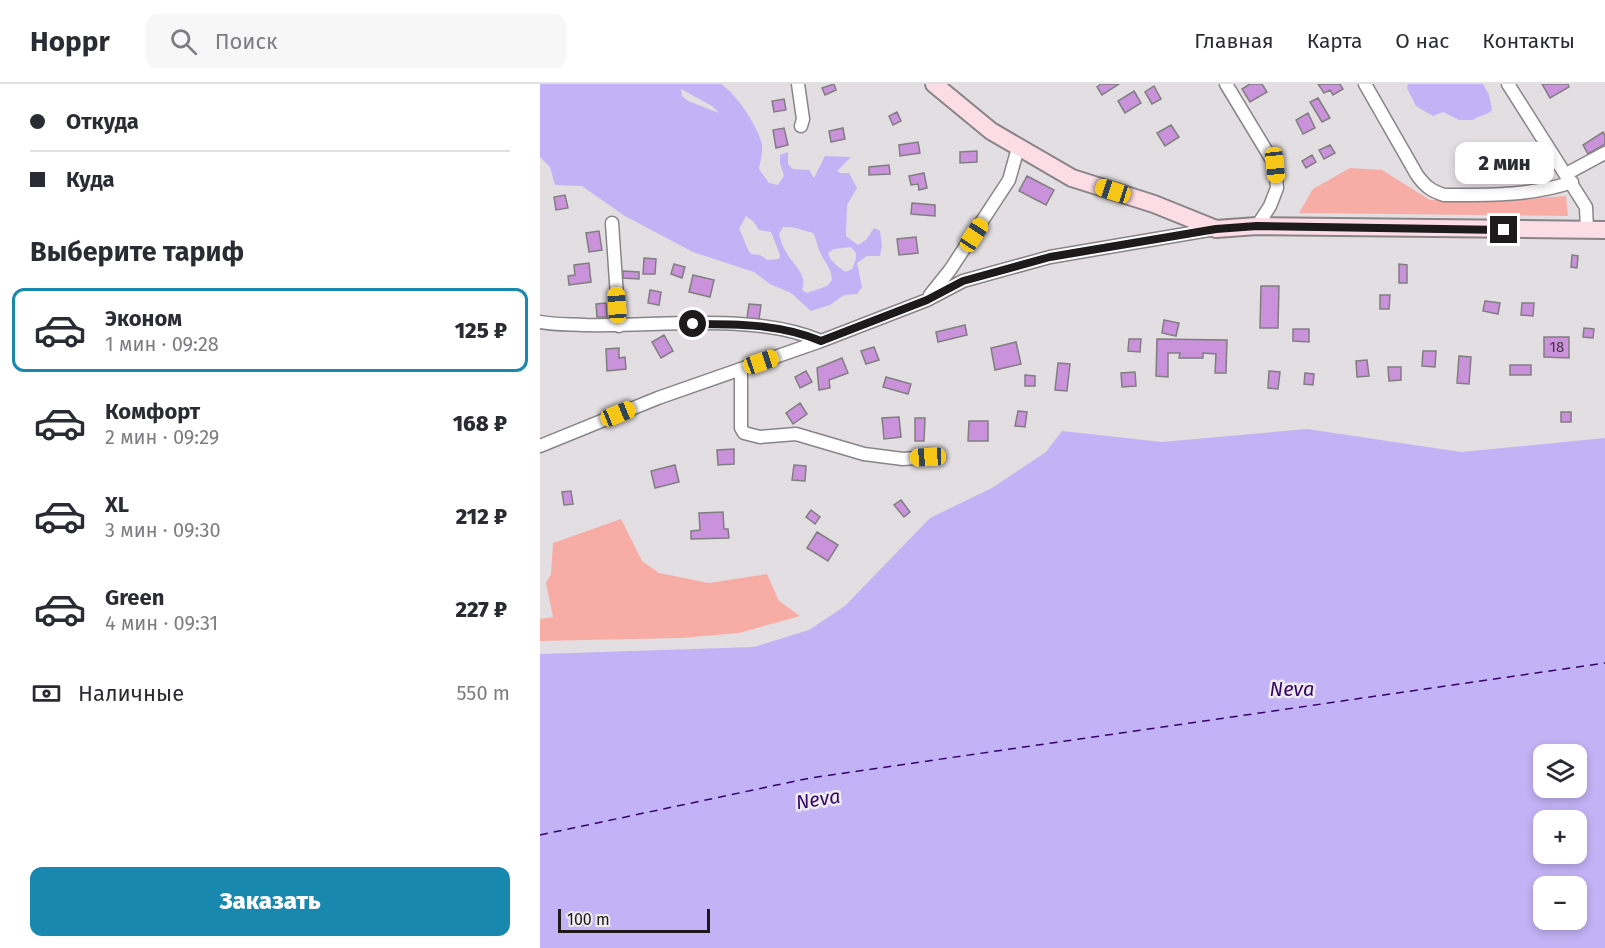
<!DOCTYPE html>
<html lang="ru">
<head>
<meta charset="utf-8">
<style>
  :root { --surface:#fff; --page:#f7f7f7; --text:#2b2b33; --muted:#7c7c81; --line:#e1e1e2; --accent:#1888ae }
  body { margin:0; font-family:"Fira Sans",sans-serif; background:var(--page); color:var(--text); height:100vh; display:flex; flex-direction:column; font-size:22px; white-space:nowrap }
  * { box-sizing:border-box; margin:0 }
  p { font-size:20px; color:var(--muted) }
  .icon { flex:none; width:33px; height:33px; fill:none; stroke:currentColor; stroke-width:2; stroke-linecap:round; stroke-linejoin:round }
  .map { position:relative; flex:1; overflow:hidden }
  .panel { display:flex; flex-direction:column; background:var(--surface); width:540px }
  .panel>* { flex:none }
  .hud { display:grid; align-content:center; height:132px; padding:0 30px; background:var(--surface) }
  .buttons { position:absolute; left:993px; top:660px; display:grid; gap:12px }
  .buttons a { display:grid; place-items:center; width:54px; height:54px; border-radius:12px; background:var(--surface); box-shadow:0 3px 9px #0003; font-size:30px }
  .scale { position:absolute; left:18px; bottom:15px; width:152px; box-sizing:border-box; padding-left:6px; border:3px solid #1c1a1b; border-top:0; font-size:16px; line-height:21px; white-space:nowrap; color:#1c1a1b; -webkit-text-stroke:4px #f0ebee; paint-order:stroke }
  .end { position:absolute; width:27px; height:27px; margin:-14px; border:8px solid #1c1a1b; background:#fff; box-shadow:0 0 0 3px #fff }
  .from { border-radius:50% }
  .bubble { position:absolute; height:42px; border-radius:12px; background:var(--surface); box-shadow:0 3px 9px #0003; font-size:20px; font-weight:800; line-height:42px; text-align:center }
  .car { position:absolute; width:18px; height:36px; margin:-18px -9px; border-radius:8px; box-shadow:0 0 4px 2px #0007; background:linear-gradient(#f5c518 24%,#345 0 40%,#f5c518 0 76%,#345 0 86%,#f5c518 0) }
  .hud b { display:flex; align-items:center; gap:21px; height:57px; font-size:22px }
  .hud b+b { border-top:2px solid var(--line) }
  .hud i { width:15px; height:15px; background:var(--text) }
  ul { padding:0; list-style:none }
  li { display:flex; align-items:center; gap:18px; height:84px; margin:0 12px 9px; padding:0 18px; border:3px solid transparent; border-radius:12px }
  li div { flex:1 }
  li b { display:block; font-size:22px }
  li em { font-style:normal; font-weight:800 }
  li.current { border-color:var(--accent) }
  li>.icon { width:54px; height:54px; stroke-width:1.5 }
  h2 { padding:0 30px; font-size:27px; line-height:72px }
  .pay { display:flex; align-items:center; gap:15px; height:66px; padding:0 30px; font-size:22px }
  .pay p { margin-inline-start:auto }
  .action { display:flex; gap:12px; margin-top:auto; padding:12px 30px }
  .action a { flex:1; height:69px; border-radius:12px; background:var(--accent); color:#fff; font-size:24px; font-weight:800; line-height:69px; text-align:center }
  header { display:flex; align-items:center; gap:36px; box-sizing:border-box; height:84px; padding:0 30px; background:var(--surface); border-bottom:2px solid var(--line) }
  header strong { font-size:28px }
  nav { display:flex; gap:33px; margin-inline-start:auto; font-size:21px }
  .search { width:420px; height:54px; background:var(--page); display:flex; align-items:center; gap:15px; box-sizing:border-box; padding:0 21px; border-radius:12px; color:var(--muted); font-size:22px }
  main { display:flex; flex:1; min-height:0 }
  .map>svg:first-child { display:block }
</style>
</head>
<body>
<header>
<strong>Hoppr</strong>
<div class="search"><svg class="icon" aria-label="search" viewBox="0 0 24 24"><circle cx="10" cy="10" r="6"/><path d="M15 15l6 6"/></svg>Поиск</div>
<nav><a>Главная</a><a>Карта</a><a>О нас</a><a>Контакты</a></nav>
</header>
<main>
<section class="panel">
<div class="hud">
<b><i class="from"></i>Откуда</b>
<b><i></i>Куда</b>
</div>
<h2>Выберите тариф</h2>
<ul>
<li class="current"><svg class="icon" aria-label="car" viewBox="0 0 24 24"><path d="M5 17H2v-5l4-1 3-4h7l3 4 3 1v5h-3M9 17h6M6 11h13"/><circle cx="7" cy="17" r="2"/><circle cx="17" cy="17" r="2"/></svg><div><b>Эконом</b><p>1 мин · 09:28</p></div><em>125 ₽</em></li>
<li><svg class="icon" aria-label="car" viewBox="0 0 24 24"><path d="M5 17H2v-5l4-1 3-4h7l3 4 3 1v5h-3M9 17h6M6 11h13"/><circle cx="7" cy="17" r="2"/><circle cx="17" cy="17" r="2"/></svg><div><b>Комфорт</b><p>2 мин · 09:29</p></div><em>168 ₽</em></li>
<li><svg class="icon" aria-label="car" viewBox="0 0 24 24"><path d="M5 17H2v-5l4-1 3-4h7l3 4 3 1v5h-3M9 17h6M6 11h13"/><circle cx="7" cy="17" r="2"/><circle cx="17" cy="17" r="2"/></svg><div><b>XL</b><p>3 мин · 09:30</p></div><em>212 ₽</em></li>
<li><svg class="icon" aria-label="car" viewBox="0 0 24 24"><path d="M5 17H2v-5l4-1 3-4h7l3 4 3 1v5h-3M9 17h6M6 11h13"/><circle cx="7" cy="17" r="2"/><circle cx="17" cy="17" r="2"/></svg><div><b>Green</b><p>4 мин · 09:31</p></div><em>227 ₽</em></li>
</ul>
<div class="pay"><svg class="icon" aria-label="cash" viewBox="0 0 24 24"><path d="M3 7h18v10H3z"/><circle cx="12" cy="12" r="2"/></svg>Наличные<p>550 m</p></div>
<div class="action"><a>Заказать</a></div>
</section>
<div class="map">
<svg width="1065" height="864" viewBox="0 0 1065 864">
  <rect width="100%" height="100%" fill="#e3dee1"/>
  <!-- green -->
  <path fill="#f7ada5" d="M810,84l32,2 48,30h82l54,-4 2,20 -269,-3 14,-24z
    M81,435l21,42 17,12 50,10 58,-9 12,27 21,15 -61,17 -59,5 -140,3v-22l13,-2 -7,-34 5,-9 2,-31z"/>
  <!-- water -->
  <path fill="#c3b2f5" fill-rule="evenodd" d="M0,0h181c16,11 36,41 41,60 1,8 -2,18 -3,25l10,14 9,2 6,-9 -4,-13v-8l8,-3v12l5,5 16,1 5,8 11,-22 26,1 -14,14 3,2h9l8,15 -10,17 -1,31 12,9 8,-5 8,-12 6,3 2,14 -2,11h-13l-10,7 5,24 -5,7 -13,1 -14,10 -19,6 -20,-18 -21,-9 -16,-12 -61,-20 -68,-36 -43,-30 -27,-1 -5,-18 -10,-10zM141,5l31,17 7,7 -31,-12 -6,-5zM206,132l8,6 5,8 12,2 9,23 -1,4 -12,1 -7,-5 -9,-1c-6,-8 -7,-17 -12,-25zM243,143h9l21,6c4,7 4,13 7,19 5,12 11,14 12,28l-5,6 -20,7 -5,-3c6,-16 -9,-25 -16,-38 -4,-6 -5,-12 -7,-18zM311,163l5,6v6l-4,10 -6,3c-8,-5 -15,-10 -18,-19l6,-4z
    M868,0h75l6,11 3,15c-6,6 -13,5 -19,10h-14l-16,-8 -10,4 -17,-10 -9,-18z
    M767,345l154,23 144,-14v510h-1065v-294l214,-7 55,-17 36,-24 85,-88 62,-30 54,-36 16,-21 100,11zM1036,670v34h-32v-34zM1036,736v34h-32v-34zM1036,802v34h-32v-34z"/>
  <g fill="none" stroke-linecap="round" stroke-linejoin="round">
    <!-- ferry -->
    <path stroke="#330568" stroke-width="1.5" stroke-dasharray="8 6" stroke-linecap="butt" d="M0,751l270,-57 795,-115"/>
  </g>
  <!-- building -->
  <path fill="#c992da" stroke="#817e82" stroke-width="1.5" d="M294,0l2,6 -11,5 -3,-7z
    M561,0h18l-17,11 -5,-8z
    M710,0h12l5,8 -17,10 -8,-13z
    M778,0h22l3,5 -10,6 -3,-5 -6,3z
    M1002,0h26l1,3 -19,11z
    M614,2l7,13 -9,5 -7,-12z
    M594,7l7,12 -16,10 -7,-12z
    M778,14l12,20 -8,4 -12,-20z
    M244,15l2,11 -12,2 -2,-11z
    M357,28l4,9 -8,4 -4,-9z
    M768,29l7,15 -12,6 -7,-14z
    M631,41l8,12 -14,9 -8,-13z
    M244,44l4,17 -12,3 -3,-18z
    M303,44l2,11 -14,3 -2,-11z
    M1063,48l2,4v8l-17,10 -5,-9z
    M378,58l2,11 -20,3 -1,-11z
    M790,61l5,8 -11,6 -5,-9z
    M437,67v11l-17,1v-11z
    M772,71l4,7 -10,6 -4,-7z
    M349,81l1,9 -21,1v-8z
    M384,89l3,15 -8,2 -1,-6 -7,1 -2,-9z
    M487,92l27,14 -8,15 -27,-14z
    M25,111l3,13 -12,2 -2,-13z
    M372,119l23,2v11l-24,-2z
    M59,147l3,19 -13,2 -3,-19z
    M376,153l2,16 -19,2 -2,-16z
    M1032,171l6,1 -1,12 -6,-1z
    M104,174l12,1 -1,15h-12z
    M49,179l2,19 -22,3 -1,-9 7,-1 -1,-10z
    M134,180l11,3 -3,11 -11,-4z
    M859,180l8,1v18h-8z
    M83,187l16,1v7l-16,-1z
    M153,191l21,5 -4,17 -21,-5z
    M721,202h18l-1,42h-18z
    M110,206l11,2 -2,13 -11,-2z
    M840,211h10l-1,14h-9z
    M945,217l15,2 -2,11 -15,-3z
    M66,219l1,14h-10l-1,-13z
    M982,219h12l-1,13 -12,-1z
    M209,220l12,1 -2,14 -12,-1z
    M624,236l15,3 -3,13 -14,-3z
    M425,241l2,10 -29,7 -2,-10z
    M1044,244l10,1 -1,9 -10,-1z
    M753,245h16v13l-16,-1z
    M124,251l9,16 -12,7 -9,-16z
    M1004,253h25v21l-25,-1z
    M589,255h12l-1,13 -12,-1z
    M617,255l70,1 -1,33h-11l1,-19 -13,-1v5h-24l1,-5h-12v24l-12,-1z
    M476,258l5,22 -26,6 -4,-22z
    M334,263l5,13 -13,4 -5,-13z
    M79,264v10l6,-1 1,12 -19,2 -1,-22z
    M883,267h13l-1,16 -13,-1z
    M919,272l12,1 -2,27 -12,-1z
    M302,274l6,15 -19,7 1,8 -11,2 -2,-22z
    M827,276l2,16 -12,1 -1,-16z
    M518,279l12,1 -3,27 -12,-1z
    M970,281h21v10h-21z
    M848,283h13v13l-12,1z
    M266,287l6,11 -12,6 -5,-11z
    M729,287l11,1 -2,17 -10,-1z
    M595,288l1,14 -14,1 -1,-14z
    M765,289l9,1 -1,11 -9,-1z
    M485,291l10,1v10h-10z
    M346,293l25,7 -3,10 -25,-7z
    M260,319l7,11 -14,10 -7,-11z
    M478,327l9,1 -2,15 -10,-1z
    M1021,328h10v10h-10z
    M359,333l2,20 -17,2 -2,-21z
    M375,334h10l-1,23h-9z
    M429,337h19v20h-20z
    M194,365v15l-16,1 -1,-15z
    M135,381l4,17 -24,6 -4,-17z
    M254,381l12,1 -1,15 -13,-1z
    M31,407l2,13 -9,1 -2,-13z
    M361,416l9,12 -6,5 -10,-12z
    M271,426l9,7 -5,7 -9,-7z
    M183,428l1,17h4l1,9 -38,1v-8l9,-1 -1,-17z
    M277,448l21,13 -10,16 -21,-13z"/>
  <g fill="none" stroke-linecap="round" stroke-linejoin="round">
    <defs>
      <path id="street" d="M258,0l5,35 -2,7
        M686,0l49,81 2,23 -7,18 -13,20
        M825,0l52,91c8,11 14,16 27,20 42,0 88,1 128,-13
        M968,0l78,123 1,23
        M1026,90l39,-21
        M72,139l7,103
        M390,211l20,-25 59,-90 9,-32
        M0,238c15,3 31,2 46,3 74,2 167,-13 235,16
        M201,286v58l3,5 16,4 36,-3 68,20 39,5 25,-2
        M0,362l118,-48 163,-57 106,-41 36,-19 87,-24 165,-28"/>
      <path id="secondary" d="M394,0l57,47 81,47 82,26 62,25 41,-3 348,4"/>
    </defs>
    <!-- street casing -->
    <use href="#street" stroke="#898487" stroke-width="15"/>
    <!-- secondary casing -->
    <use href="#secondary" stroke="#898487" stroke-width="20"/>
    <!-- street -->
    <use href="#street" stroke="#fff" stroke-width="12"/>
    <!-- secondary -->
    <use href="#secondary" stroke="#fcdce5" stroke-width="16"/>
  </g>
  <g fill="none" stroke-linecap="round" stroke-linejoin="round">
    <!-- route -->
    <path stroke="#1c1a1b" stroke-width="8" d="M153,240c44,0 87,0 128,17l106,-41 36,-19 87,-24 166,-28 41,-3 247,4"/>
  </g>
  <g text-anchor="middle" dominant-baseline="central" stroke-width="5" stroke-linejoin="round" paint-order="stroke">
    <!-- number labels -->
    <g font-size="15" fill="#47384b">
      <text x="1017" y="263">18</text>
    </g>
    <!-- water labels -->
    <g font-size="20" font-style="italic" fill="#330568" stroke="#f0ebee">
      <text x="752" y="605">Neva</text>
      <text transform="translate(278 715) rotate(-9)">Neva</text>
    </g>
  </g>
</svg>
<div class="buttons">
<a><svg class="icon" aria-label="layers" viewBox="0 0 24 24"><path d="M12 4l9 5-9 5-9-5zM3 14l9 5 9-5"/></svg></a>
<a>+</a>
<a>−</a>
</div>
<div class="scale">100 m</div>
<i class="end from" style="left:153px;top:240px"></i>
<i class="end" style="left:964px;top:146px"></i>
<div class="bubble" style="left:915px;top:58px;width:99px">2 мин</div>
<i class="car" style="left:735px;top:81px;rotate:174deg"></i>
<i class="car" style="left:573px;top:107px;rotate:288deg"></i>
<i class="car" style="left:434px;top:151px;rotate:33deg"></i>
<i class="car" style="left:77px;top:221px;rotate:356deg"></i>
<i class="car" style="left:221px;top:278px;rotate:71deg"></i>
<i class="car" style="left:78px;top:330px;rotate:68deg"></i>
<i class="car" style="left:388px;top:373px;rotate:267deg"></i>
</div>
</main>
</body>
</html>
